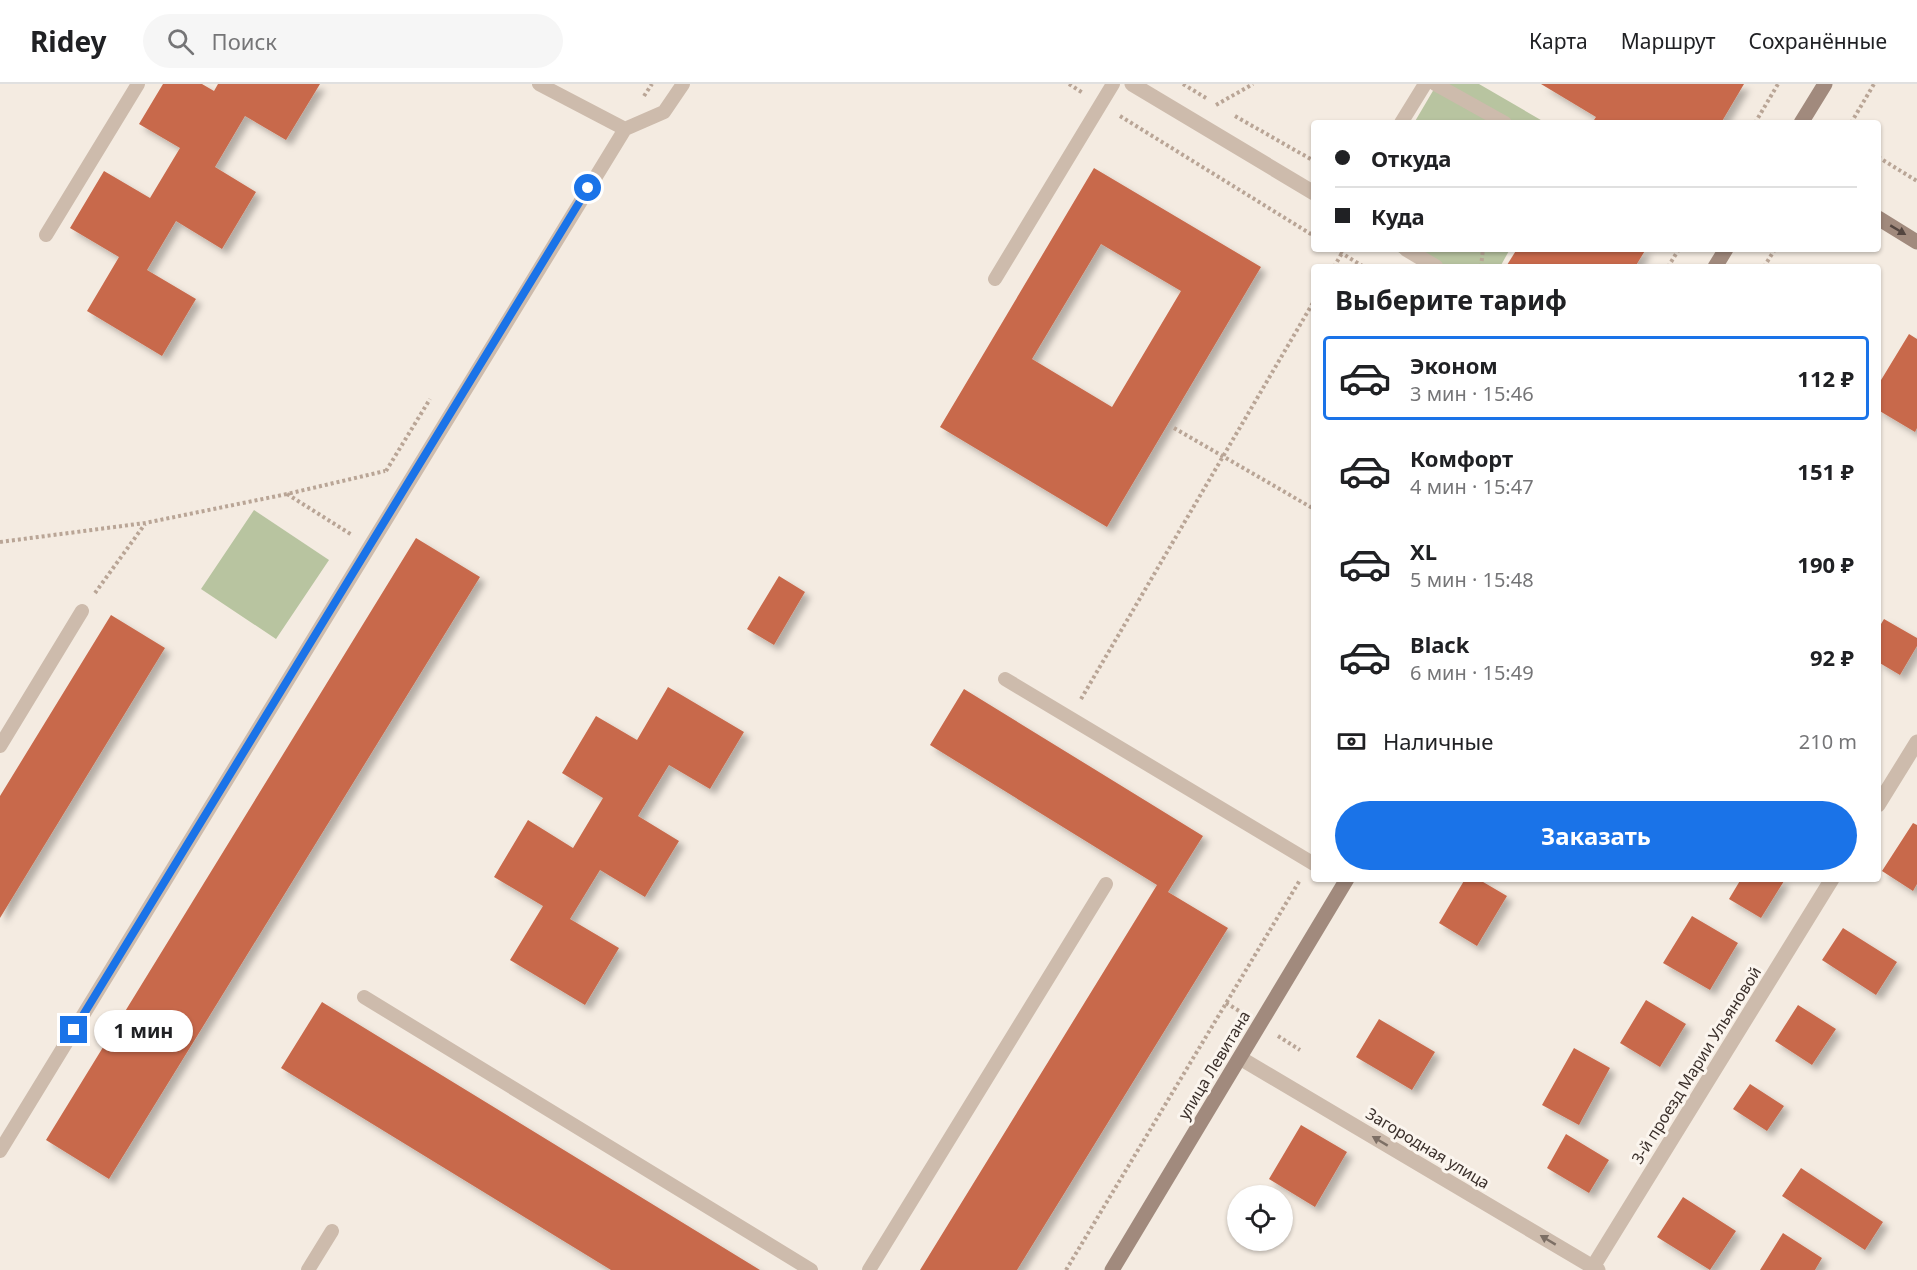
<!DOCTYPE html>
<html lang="ru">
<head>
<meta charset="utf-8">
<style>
  :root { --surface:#fff; --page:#f6f6f6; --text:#202124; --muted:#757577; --line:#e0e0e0; --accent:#1a73e8 }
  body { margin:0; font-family:"Noto Sans",sans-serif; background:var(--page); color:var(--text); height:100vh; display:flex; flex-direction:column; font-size:22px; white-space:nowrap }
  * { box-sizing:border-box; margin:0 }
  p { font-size:20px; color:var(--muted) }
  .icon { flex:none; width:33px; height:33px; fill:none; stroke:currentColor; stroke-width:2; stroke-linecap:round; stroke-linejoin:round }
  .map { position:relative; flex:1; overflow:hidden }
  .drawer { position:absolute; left:1311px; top:180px; width:570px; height:618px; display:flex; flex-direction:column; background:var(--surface); border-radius:6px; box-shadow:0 2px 4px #0004 }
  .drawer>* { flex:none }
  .banner { position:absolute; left:1311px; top:36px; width:570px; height:132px; border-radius:6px; box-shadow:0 2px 4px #0004; display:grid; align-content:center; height:132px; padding:0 24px; background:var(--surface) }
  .controls { position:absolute; left:1227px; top:1101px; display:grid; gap:12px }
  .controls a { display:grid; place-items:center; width:66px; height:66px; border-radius:50%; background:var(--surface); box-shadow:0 2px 4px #0004; font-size:30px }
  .end { position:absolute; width:27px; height:27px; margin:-14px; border:8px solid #1a73e8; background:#fff; box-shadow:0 0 0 3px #fff }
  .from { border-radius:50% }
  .bubble { position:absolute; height:42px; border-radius:21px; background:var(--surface); box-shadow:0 2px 4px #0004; font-size:20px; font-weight:700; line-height:42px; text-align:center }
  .banner b { display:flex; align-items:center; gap:21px; height:57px; font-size:22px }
  .banner b+b { border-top:2px solid var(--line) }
  .banner i { width:15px; height:15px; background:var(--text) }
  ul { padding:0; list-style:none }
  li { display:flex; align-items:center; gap:18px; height:84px; margin:0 12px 9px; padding:0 12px; border:3px solid transparent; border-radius:6px }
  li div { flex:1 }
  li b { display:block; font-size:22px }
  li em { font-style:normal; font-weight:700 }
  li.current { border-color:var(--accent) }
  li>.icon { width:54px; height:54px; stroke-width:1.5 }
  h2 { padding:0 24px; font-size:27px; line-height:72px }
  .pay { display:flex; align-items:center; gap:15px; height:66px; padding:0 24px; font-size:22px }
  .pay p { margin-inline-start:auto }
  .primary-button { display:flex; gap:12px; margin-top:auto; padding:12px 24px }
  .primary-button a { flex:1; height:69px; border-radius:36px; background:var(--accent); color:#fff; font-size:24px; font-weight:700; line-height:69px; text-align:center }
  header { display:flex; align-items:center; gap:36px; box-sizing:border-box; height:84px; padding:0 30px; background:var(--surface); border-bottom:2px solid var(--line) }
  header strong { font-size:28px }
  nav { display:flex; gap:33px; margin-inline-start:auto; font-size:21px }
  .search { width:420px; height:54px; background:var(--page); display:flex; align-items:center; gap:15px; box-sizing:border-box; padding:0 21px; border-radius:33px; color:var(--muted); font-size:22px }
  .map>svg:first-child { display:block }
</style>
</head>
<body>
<header>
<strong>Ridey</strong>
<div class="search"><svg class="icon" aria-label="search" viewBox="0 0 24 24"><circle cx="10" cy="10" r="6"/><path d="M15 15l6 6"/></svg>Поиск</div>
<nav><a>Карта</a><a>Маршрут</a><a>Сохранённые</a></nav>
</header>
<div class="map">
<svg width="1917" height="1186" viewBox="0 0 1917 1186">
  <defs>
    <filter id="shadow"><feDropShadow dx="5.5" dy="5.5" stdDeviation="3" flood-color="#0004"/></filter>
  </defs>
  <rect width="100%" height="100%" fill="#f4ebe1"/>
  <!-- green -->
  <path fill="#b8c4a0" d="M1437,0h42l67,39h-132z
    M1393,165h117l-10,18h-76z
    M254,426l75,50 -53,79 -75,-50z"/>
  <!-- building -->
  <path fill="#c8694b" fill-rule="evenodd" filter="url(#shadow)" d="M163,0h39l12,7 4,-7h102l-34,56 -41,-24 -30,51 41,25 -34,57 -46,-28 -29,49 49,29 -34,57 -75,-45 32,-54 -49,-29 34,-57 46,27 30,-50 -41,-24z
    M1541,0h203l-23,39h-129l4,-6z
    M1094,84l167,99 -154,260 -167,-100zM1101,160l80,47 -69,116 -80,-48z
    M1517,165h129l-11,18h-124l-4,-2z
    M1909,250l8,5v89l-2,4 -37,-22v-25z
    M416,454l64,39 -371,602 -63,-39z
    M779,492l26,16 -31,53 -27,-16z
    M111,531l54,33 -165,270v-122z
    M1884,535l33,19v8l-17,29 -22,-13v-33z
    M668,603l76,45 -34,57 -41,-24 -31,51 41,25 -34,56 -45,-27 -30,49 49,29 -34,57 -75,-45 33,-54 -49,-29 34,-57 45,28 30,-50 -41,-25 34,-57 41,24z
    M964,605l239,147 -35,56 60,36 -211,342h-97l237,-385 -227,-140z
    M1913,739l4,2v59l-4,7 -31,-20z
    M1465,795h13l29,17 -30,50 -38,-23z
    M1741,795h39l4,2 -23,37 -32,-19z
    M1692,832l46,27 -28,47 -47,-27z
    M1843,844l54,34 -21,33 -54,-35z
    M1646,916l40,24 -26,43 -40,-24z
    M322,918l438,268h-149l-330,-202z
    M1798,921l38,24 -24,36 -37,-24z
    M1379,935l56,33 -23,38 -56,-33z
    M1574,964l36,20 -31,57 -37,-20z
    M1750,1000l34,22 -17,25 -34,-22z
    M1301,1041l46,27 -32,55 -46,-28z
    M1566,1050l43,26 -20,33 -42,-25z
    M1801,1084l82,54 -18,28 -83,-54z
    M1683,1113l53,34 -26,39 -53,-33z
    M1783,1149l39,25 -7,12h-55z"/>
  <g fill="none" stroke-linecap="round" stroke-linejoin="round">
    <!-- path -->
    <path stroke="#b9a596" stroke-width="4" stroke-dasharray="3 3" stroke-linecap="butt" d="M1069,0l14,9
      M1183,0l23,14
      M644,12l8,-12
      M1216,21l37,-21
      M1120,32l194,120
      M1235,32l79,45
      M1755,39l23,-39
      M1851,39l23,-39
      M1878,73l39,24
      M1335,165l29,18
      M1334,183l8,-14
      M1481,183l2,-18
      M1668,183l11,-18
      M1764,183l11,-18
      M1174,344l140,81
      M386,387l44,-72
      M287,410l65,41
      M0,458l145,-19 142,-29 98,-23
      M95,509l50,-69
      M1081,615l233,-398
      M1226,919l15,9
      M1278,952l22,14
      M1066,1186l234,-390"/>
    <!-- lane -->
    <path stroke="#cdbbac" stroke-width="14" d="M539,0l86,45 39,-17 19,-28
      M1435,0l70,39
      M1401,39l24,-39
      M46,151l92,-151
      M995,195l118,-195
      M1005,595l309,185
      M0,662l82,-135
      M364,913l447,273
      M0,1067l625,-1022
      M308,1186l24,-39
      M869,1186l237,-386"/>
    <!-- street -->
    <path stroke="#cdbbac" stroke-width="15" d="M1132,0l182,109
      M1406,165l30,18
      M1878,721l39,-63
      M1240,974l358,212
      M1591,1186l241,-391"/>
    <!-- secondary -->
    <path stroke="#a18a7d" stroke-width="15" d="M1801,39l24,-39
      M1878,134l39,24
      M1715,183l11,-18
      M1112,1186l235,-391"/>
  </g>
  <!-- one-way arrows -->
  <defs><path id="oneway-solid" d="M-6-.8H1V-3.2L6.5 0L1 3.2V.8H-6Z" transform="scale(1.5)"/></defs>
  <use fill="#544640" href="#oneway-solid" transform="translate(1898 146) rotate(31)"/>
  <g fill="#7d6f65">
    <use href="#oneway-solid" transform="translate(1380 1057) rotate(-149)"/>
    <use href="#oneway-solid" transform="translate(1548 1156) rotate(-149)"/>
  </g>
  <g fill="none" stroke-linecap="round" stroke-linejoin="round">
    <!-- route -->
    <path stroke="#1a73e8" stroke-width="8" d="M74,946l514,-842"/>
  </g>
  <g text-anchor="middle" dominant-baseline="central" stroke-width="6" stroke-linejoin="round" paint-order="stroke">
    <!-- street labels -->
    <g font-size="16" fill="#3b302b" stroke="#fbf5ee">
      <text transform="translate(1214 981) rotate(-59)">улица Левитана</text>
      <text transform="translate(1696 981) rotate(-58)">3-й проезд Марии Ульяновой</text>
      <text transform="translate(1428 1064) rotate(31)">Загородная улица</text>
    </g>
  </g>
</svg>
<div class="controls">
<a><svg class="icon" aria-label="locate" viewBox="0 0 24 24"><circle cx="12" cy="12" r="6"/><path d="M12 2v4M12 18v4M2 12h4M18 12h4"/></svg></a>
</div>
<i class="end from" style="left:588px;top:104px"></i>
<i class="end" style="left:74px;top:946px"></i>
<div class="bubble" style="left:94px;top:926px;width:99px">1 мин</div>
<div class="banner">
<b><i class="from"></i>Откуда</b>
<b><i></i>Куда</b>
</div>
<section class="drawer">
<h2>Выберите тариф</h2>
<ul>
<li class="current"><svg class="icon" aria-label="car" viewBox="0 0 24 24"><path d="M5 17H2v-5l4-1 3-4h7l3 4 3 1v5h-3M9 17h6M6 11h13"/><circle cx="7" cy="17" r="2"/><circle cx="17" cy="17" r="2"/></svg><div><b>Эконом</b><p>3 мин · 15:46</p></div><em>112 ₽</em></li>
<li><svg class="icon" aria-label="car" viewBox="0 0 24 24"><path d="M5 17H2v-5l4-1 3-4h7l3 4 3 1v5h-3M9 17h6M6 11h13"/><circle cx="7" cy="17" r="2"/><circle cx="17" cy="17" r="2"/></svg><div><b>Комфорт</b><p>4 мин · 15:47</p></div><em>151 ₽</em></li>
<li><svg class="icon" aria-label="car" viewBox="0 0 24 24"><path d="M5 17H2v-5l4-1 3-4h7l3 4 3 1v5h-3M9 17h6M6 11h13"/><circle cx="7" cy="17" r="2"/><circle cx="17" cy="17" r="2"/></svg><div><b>XL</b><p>5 мин · 15:48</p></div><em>190 ₽</em></li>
<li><svg class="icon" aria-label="car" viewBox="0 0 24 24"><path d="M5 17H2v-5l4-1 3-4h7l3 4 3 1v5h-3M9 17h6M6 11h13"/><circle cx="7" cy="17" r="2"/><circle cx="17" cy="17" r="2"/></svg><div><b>Black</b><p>6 мин · 15:49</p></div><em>92 ₽</em></li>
</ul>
<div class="pay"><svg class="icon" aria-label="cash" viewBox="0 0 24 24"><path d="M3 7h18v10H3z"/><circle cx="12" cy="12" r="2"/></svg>Наличные<p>210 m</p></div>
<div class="primary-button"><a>Заказать</a></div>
</section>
</div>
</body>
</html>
